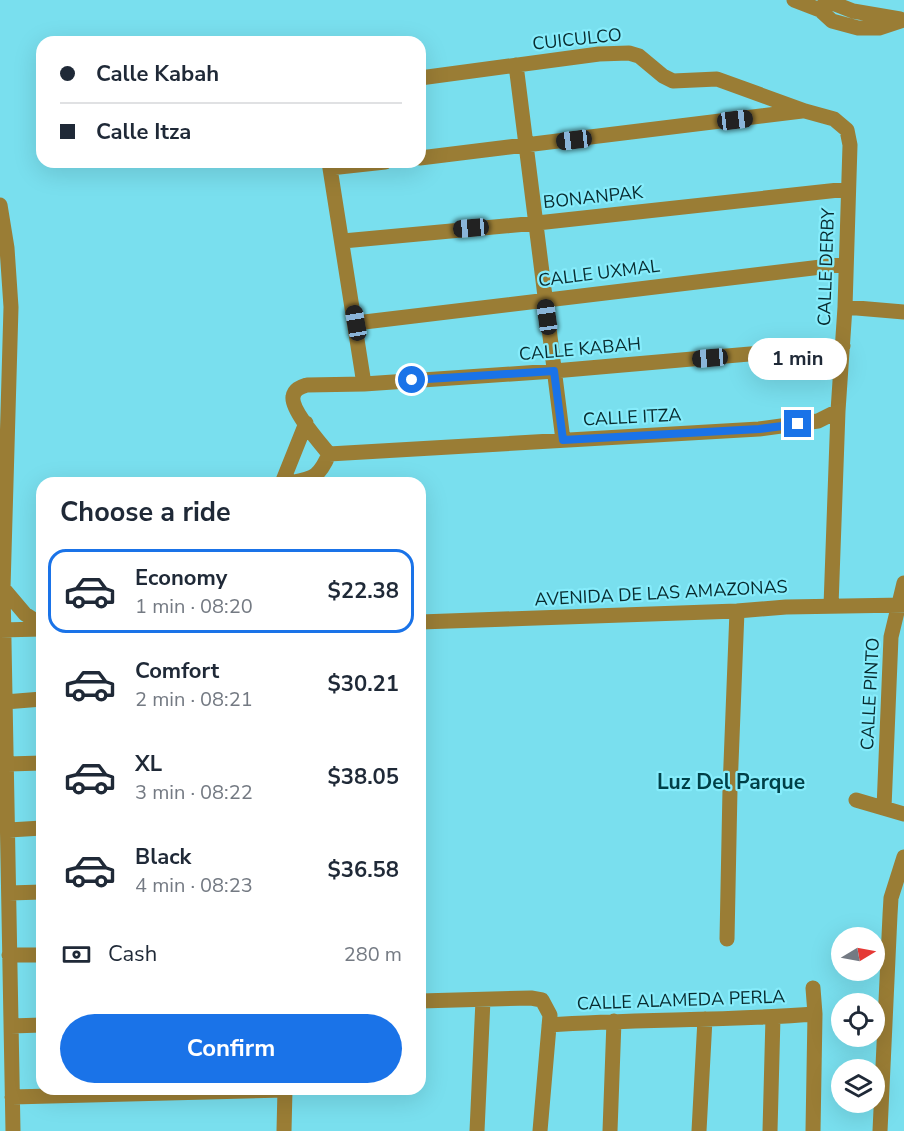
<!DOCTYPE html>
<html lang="en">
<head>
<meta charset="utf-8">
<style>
  :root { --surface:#fff; --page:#f6f6f7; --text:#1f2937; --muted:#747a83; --line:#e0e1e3; --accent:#1a73e8 }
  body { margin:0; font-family:"Nunito Sans",sans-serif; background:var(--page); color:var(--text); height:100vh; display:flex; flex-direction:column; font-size:22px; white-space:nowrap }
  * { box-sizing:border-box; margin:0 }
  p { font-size:20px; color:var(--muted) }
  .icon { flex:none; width:33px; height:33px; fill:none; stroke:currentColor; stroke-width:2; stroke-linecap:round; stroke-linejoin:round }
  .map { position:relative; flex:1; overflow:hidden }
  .drawer { position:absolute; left:36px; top:477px; width:390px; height:618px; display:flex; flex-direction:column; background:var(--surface); border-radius:18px; box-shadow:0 6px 24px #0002 }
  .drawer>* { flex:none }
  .hud { position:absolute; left:36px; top:36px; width:390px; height:132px; border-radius:18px; box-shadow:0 6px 24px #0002; display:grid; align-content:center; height:132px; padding:0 24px; background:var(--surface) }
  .needle { width:39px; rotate:80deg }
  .tools { position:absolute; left:831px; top:927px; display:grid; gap:12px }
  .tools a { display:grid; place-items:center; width:54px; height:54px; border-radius:50%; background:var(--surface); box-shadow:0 6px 24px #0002; font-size:30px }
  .end { position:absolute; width:27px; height:27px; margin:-14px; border:8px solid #1a73e8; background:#fff; box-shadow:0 0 0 3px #fff }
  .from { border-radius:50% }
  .bubble { position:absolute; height:42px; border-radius:21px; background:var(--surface); box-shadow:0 6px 24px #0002; font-size:20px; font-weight:700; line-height:42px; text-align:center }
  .car { position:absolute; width:18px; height:36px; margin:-18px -9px; border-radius:8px; box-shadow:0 0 4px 2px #0007; background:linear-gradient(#222 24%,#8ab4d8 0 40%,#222 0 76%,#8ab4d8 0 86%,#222 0) }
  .hud b { display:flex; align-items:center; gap:21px; height:57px; font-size:22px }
  .hud b+b { border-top:2px solid var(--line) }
  .hud i { width:15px; height:15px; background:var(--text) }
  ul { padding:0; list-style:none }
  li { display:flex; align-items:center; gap:18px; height:84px; margin:0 12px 9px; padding:0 12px; border:3px solid transparent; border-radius:18px }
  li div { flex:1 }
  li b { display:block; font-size:22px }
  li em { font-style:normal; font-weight:700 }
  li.active { border-color:var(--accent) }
  li>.icon { width:54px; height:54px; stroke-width:1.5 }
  h2 { padding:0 24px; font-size:27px; line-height:72px }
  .pay { display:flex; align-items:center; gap:15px; height:66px; padding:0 24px; font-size:22px }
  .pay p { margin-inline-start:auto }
  .cta { display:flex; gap:12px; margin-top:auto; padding:12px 24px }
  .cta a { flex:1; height:69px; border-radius:36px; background:var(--accent); color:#fff; font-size:24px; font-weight:700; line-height:69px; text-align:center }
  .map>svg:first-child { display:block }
</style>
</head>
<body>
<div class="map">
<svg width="904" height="1131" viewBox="0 0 904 1131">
  <rect width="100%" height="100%" fill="#79dfee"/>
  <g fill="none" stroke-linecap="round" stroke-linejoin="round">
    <!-- minor -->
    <path stroke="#9a7d35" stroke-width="15" d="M794,0l26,10 12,11 26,7h21l25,-8
      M825,0l28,11 47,8
      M516,65l47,375
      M420,78l179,-24 30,-1 10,3 24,20 10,5 44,-2 88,32 29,8 13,11 3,15 -5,162 -7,104 -7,195
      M420,158l382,-47
      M329,162l35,222
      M330,168l55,-6
      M0,205l7,43 4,59 -8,281 10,543
      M343,241l194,-18 311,-34
      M845,307l59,5
      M356,323l490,-59
      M838,411l-20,10 -59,8 -430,25c-9,-11 -38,-44 -36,-57 1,-8 8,-10 14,-12l57,-1 190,-13 289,-25
      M282,483l24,-60
      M289,483c24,-5 30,-5 40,-29
      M3,588l22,26 17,11
      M420,622l317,-11 49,-4 118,-2
      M0,630l42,-1
      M5,702l37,-3
      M8,764l34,-1
      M856,800l48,14
      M884,808l7,-171 13,-54
      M9,830l33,-2
      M9,893l33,-1
      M727,939l3,-150 7,-178
      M9,955h33
      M420,1001l111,-3 11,2 8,15 -10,116
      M549,1025c88,-6 177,-4 266,-11
      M11,1026l31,-1
      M12,1097l273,-7
      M284,1131l1,-42
      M477,1131l6,-131
      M610,1131l4,-110
      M699,1131l6,-112
      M770,1131l3,-114
      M813,1131l2,-117 -2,-26
      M880,1131l10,-216 1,-17 13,-41"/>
  </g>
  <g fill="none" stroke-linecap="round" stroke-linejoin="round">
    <!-- route -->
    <path stroke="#1a73e8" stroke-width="8" d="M412,380l142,-9 9,69 196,-11 39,-5"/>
  </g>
  <g text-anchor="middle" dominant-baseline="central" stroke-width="4.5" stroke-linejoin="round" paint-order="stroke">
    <!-- street labels -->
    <g font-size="18" fill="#082b2f" stroke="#86ecfb">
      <text transform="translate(577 39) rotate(-6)">CUICULCO</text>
      <text transform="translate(593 197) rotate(-6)">BONANPAK</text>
      <text transform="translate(826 267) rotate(-88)">CALLE DERBY</text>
      <text transform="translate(599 273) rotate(-7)">CALLE UXMAL</text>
      <text transform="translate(580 349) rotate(-5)">CALLE KABAH</text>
      <text transform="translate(632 417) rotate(-3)">CALLE ITZA</text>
      <text transform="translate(661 593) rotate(-3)">AVENIDA DE LAS AMAZONAS</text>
      <text transform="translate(870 694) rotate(-87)">CALLE PINTO</text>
      <text transform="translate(681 1000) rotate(-2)">CALLE ALAMEDA PERLA</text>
    </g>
    <!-- quarter labels -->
    <g font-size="21" font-weight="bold" fill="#003f47" stroke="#86ecfb">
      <text x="731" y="782">Luz Del Parque</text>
    </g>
  </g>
</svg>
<div class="tools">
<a><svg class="needle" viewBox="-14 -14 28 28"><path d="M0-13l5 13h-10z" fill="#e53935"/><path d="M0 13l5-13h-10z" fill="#747a83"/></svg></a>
<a><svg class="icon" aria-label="locate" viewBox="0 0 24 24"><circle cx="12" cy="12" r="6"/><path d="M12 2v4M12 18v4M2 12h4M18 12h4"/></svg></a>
<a><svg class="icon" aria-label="layers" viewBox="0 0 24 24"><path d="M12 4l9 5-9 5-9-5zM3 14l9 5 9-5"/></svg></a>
</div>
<i class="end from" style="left:412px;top:380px"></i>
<i class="end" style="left:798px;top:424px"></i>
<div class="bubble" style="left:748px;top:338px;width:99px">1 min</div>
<i class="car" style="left:735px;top:120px;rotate:83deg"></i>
<i class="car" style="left:574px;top:140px;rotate:263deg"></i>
<i class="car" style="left:471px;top:228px;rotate:265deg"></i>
<i class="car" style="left:547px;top:317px;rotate:352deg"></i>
<i class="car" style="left:356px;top:323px;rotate:350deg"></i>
<i class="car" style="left:710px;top:358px;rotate:265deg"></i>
<div class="hud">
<b><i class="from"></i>Calle Kabah</b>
<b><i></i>Calle Itza</b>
</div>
<section class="drawer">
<h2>Choose a ride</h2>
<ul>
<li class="active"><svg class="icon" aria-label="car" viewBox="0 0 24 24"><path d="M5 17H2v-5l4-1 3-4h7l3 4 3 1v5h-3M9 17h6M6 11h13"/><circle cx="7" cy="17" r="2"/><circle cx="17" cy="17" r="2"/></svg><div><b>Economy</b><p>1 min · 08:20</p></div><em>$22.38</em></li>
<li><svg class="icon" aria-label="car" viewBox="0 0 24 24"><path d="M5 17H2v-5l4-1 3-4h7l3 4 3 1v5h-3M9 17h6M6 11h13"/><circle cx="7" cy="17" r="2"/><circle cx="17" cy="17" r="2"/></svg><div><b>Comfort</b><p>2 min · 08:21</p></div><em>$30.21</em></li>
<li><svg class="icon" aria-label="car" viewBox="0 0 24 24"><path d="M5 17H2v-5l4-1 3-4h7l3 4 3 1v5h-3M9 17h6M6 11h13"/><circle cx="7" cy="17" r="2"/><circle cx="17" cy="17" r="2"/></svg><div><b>XL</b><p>3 min · 08:22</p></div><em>$38.05</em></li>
<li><svg class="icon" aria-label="car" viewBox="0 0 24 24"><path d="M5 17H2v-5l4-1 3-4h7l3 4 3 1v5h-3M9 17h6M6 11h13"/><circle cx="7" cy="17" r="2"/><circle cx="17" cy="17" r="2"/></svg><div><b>Black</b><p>4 min · 08:23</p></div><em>$36.58</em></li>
</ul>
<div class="pay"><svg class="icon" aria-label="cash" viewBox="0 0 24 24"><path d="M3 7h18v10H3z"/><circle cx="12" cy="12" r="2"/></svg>Cash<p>280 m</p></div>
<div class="cta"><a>Confirm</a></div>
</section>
</div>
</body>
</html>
